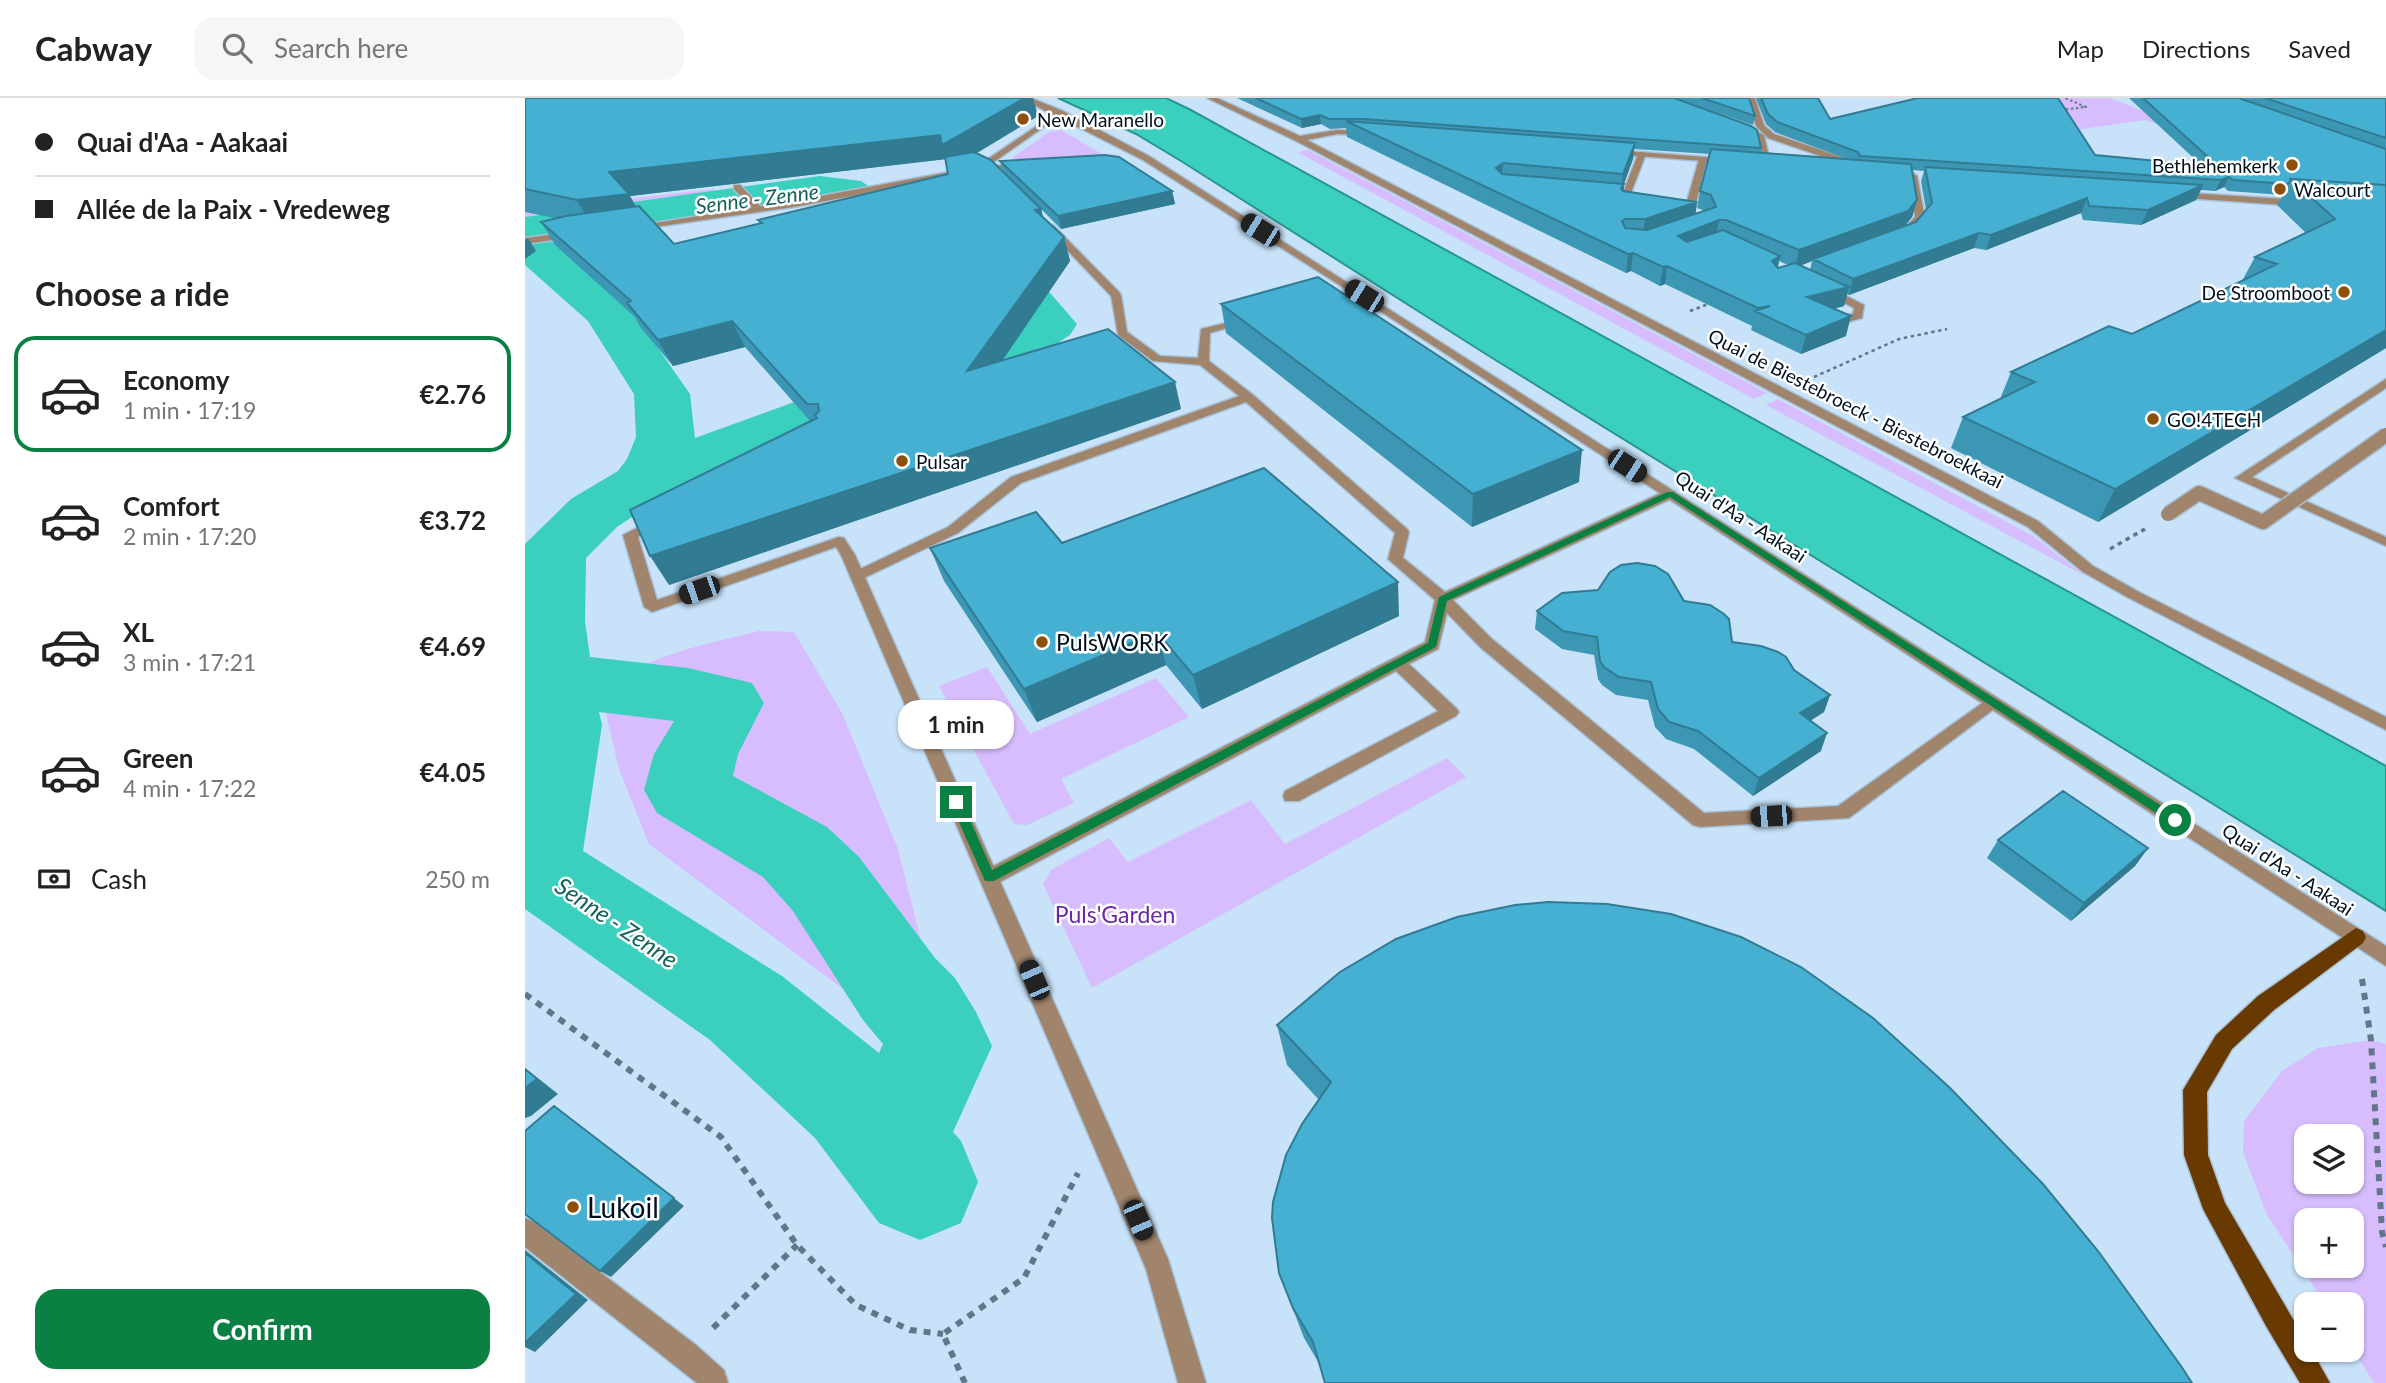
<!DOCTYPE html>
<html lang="en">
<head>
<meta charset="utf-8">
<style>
  :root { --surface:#fff; --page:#f6f6f6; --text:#222; --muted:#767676; --line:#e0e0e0; --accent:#0b8043 }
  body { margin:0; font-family:Lato,sans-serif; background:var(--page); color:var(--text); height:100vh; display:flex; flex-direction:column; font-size:26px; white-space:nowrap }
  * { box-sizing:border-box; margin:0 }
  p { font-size:23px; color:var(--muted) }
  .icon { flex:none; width:38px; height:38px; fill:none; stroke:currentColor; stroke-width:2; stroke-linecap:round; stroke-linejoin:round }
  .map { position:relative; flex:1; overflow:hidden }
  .panel { display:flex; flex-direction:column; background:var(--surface); width:525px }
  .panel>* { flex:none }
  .top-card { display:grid; align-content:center; height:154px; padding:0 35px; background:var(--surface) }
  .buttons { position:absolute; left:1769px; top:1026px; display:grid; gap:14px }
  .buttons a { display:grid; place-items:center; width:70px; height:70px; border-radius:14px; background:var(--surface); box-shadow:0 2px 5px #0004; font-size:35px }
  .end { position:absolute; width:32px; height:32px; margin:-16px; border:9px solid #0b8043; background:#fff; box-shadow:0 0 0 4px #fff }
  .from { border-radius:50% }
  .bubble { position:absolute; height:49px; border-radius:21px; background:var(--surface); box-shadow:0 2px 5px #0004; font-size:23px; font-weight:700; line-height:49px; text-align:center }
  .car { position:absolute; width:21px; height:42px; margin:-21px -10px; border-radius:9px; box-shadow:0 0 5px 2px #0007; background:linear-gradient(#222 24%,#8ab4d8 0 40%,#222 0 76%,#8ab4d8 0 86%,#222 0) }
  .top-card b { display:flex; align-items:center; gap:24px; height:66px; font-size:26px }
  .top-card b+b { border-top:2px solid var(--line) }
  .top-card i { width:18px; height:18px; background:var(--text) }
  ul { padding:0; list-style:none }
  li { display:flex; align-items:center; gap:21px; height:116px; margin:0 14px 10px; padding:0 21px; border:4px solid transparent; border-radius:21px }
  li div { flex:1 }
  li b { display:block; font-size:26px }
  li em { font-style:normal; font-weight:700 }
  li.on { border-color:var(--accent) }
  li>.icon { width:63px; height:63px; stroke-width:1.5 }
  h2 { padding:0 35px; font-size:32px; line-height:84px }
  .pay { display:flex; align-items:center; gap:18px; height:77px; padding:0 35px; font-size:26px }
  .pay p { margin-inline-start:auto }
  .action { display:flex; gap:14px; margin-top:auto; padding:14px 35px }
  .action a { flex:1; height:80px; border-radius:21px; background:var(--accent); color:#fff; font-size:28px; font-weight:700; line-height:80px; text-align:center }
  header { display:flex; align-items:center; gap:42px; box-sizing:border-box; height:98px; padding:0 35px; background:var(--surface); border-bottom:2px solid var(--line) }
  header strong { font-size:33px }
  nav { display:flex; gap:38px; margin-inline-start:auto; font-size:24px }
  .search { width:490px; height:63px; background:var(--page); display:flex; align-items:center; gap:18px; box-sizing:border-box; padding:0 24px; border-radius:21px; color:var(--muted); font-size:26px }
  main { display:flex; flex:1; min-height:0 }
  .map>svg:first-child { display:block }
</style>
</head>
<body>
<header>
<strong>Cabway</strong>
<div class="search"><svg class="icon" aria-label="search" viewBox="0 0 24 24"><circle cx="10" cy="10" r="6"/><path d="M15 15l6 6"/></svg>Search here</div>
<nav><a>Map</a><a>Directions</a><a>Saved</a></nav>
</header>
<main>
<section class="panel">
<div class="top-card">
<b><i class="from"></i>Quai d'Aa - Aakaai</b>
<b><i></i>Allée de la Paix - Vredeweg</b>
</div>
<h2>Choose a ride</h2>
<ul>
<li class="on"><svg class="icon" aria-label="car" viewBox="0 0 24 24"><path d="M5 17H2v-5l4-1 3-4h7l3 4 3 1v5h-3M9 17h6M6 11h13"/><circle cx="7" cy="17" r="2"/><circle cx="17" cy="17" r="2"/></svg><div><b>Economy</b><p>1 min · 17:19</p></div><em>€2.76</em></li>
<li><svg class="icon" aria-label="car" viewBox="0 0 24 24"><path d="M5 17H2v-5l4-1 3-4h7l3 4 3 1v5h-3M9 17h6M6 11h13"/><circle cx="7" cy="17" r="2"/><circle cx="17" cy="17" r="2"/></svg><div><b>Comfort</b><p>2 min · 17:20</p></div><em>€3.72</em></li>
<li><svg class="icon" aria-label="car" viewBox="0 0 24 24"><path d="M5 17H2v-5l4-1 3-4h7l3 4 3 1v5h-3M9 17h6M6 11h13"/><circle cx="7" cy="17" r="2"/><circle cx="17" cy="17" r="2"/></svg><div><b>XL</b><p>3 min · 17:21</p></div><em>€4.69</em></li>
<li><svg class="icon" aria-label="car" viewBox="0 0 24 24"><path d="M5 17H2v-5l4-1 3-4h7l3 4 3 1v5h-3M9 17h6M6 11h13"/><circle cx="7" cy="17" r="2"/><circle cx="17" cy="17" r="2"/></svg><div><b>Green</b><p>4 min · 17:22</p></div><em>€4.05</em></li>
</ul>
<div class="pay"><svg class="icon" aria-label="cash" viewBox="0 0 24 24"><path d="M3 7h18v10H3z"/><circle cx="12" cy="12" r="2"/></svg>Cash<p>250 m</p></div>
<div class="action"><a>Confirm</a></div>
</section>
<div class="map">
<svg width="1861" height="1285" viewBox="0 0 1861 1285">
  <rect width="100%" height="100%" fill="#c7e2f9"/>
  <!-- green -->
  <path fill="#d7bdfe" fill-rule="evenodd" d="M1421,0h163l61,23 -16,2 -9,-3 -77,11z
    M536,32l41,24 -3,2 -82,4 -5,-2 37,-26z
    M783,52l459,243 -13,6 -457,-247z
    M188,91l21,18 -209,28v-24z
    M1253,301l255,137 52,40 -319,-171z
    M234,533l35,1 48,81 56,136 39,155 -43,23 -245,-183 -30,-75 -16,-68c8,-40 119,-60 156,-70z
    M462,569l43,67 126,-56 33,39 -128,62 13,24 -47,22 -13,-1 -75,-138z
    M922,660l19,19 -374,211 -49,-104 8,-14 58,-32 19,24 123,-62 34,44z
    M1846,942l15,4v339h-12l-22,-35v-44h-27l-59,-91 -23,-61 1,-31 38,-50 36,-23zM1782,1038h45v45h-45zM1782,1122h45v45h-45z"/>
  <!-- water -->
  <path fill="#3bcfbd" stroke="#29968e" stroke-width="2" d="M533,0h108l23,11 1197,657v145l-897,-555 -308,-195 -45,-27z"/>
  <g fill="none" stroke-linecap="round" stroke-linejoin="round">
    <!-- river -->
    <path fill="#3bcfbd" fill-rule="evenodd" d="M295,78l41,5 86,60 97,45 33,38 -7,11 -38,25 -159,52 -164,63 -47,22 -45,30 -31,31 -1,63 5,36 98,11 64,15 12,20 -26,51 -5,22 94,51 32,30 76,101 20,20 21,34 16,34 -39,86 8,9 17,41 -17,41 -41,17 -41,-17 -64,-85 -105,-98 -185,-131v-365l46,-45 47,-28 9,-12 9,-22 -2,-43 -46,-73 -63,-56v-48zM295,102l16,1 79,60 95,45 12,15 -28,17 -161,50 -138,50 -5,-44 -65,-93 -76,-62zM74,614l75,9 -20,33 -10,36 13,23 106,64 30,34 70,109 20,24 -4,9 -97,-77 -199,-125 19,-126z"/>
    <defs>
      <path id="service" d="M1117,54l4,2 -17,44 -25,-2v-4l19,1 15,-39z
        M1178,59l4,2 -13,52 -5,3 -16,-2v-4h12l14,-49z
        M209,87h6l21,22v4h-6l-21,-22z
        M1296,189h8l35,18 -2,13 -18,5 -18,-2v-4l27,-3 1,-6 -33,-17z
        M591,194l5,3 6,37 33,24 38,2 3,-29 50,-12v4l-41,12 -1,28 43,33 155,135 2,3 -6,26 42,34 220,-101h10v6l-222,103 39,39 212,174 134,-7 150,-107 6,-2 8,6 -153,115 -149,9 -7,-2 -213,-178 -33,-34 -9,36 -29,15 47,44 3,4 -3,4 -157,85h-14l-2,-5 2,-5 153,-80 -42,-40 -400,213 -7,2 -7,-2 -3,-6 3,-6 443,-230 10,-42 -47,-41 7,-26 -149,-131 -225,81 -63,50 -96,46h-10l-2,-3 2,-3 96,-46 63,-50 228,-81 -39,-31 -47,-4 -35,-26 -7,-40z
        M1861,281v9l-134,89 134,60v9l-151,-68z
        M135,418l7,4 -2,3 -27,14 19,63 182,-63 5,1 11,17 -7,4 -5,-1 -7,-11 -184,65 -8,-5 -21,-72z
        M0,1120l9,4 162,123 28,25 4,13h-31l-172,-136z"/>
      <path id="minor" d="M496,0h10l32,13 86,45 1237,790v20l-1026,-668 -217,-138 -85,-43 -70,49 36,-2 3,4 -49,4 -184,35 -160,23 -5,-3 165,-26 182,-34 77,-52z
        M682,0h10l83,38 37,-6 34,1 -3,4 -31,-1 -30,6 731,381 55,45 44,25 249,126v13l-259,-133 -44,-25 -55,-45 -732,-386z
        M1222,0h8l9,27 10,9 76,26 6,8 -7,2 -5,-6 -76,-26 -12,-12z
        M1208,24h6l25,13 7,31 -7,-2 -7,-26 -24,-12z
        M1088,52l118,9 4,2 -4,2 -121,-9z
        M1388,75l4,3 8,42 -21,19 -5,-3 16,-17 -6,-41z
        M1649,94l126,8 4,3 -4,3 -129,-9 -1,-2z
        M522,127h6l67,68v4h-8l-65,-68z
        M46,134l3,1v4l-49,7v-6z
        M323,453l7,4 313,704 38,124h-28l-32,-114 -305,-714z"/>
      <path id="primary" d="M1831,830l7,3 3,6 -3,6 -89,67 -42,39 -25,43 1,63 17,48 82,140v6h4l19,34h-30l-34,-57 -63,-117 -19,-54 -1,-65 33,-55 42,-39z"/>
    </defs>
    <!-- service casing -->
    <use href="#service" stroke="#a7c0d6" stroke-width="3"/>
    <!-- minor casing -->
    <use href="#minor" stroke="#a7c0d6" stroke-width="3"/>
    <!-- primary casing -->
    <use href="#primary" stroke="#a7c0d6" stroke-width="3"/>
    <!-- path-far3 -->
    <path stroke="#617689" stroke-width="2" stroke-dasharray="2.5 2.5" stroke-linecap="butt" d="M1536,12l25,-3 -21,-9"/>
    <!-- path-far2 -->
    <path stroke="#617689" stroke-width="2.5" stroke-dasharray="3.5 3.5" stroke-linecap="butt" d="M1165,213l21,-8
      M1289,279l85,-38 48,-10"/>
    <!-- path-far1 -->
    <path stroke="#617689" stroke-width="3.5" stroke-dasharray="4.5 4.5" stroke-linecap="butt" d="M1585,451l35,-20"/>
    <!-- path -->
    <path stroke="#617689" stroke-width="6" stroke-dasharray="7 7" stroke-linecap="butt" d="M1837,881l9,61 11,192 4,15
      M0,896l196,143 76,108 59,60 54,25 33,4
      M188,1230l84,-83
      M440,1285l-22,-49 81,-56 54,-105"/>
    <!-- service -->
    <use href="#service" fill="#a0846c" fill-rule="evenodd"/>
    <!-- minor -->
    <use href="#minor" fill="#a0846c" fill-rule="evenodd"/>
    <!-- primary -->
    <use href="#primary" fill="#683900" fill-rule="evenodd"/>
    <defs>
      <path id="pedestrian-bridge" d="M1643,416l31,-21 64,29 123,-87"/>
    </defs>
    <!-- pedestrian-bridge casing -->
    <use href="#pedestrian-bridge" stroke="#a7c0d6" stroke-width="17" stroke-linecap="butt"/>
    <!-- pedestrian-bridge -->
    <use href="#pedestrian-bridge" stroke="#a0846c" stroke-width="14"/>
  </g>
  <!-- wall -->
  <path fill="#3c97b5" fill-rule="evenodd" d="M0,0l513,18 -61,37 27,19 -4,-11 172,30 3,13 -114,25 -20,-20 2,9 21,19 6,24 -68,100 179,48 -512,176 141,-164 -65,-74 -72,19 -32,-38 -6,-11 -80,-72 -14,-23 14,-4 -30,-6zM420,61l3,15 -190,46 2,4 -86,20 -38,-38 -6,-10z
    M712,0h437l87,50v4l86,7 -72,-27 -9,-8 -10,-26h62l12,21 265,36 106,10 -72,-67h257v250l-288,174 -147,-74 12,-31 37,-18 11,-27 121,-38 110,-53 13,-24 51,-24 -29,-28 6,-10 -55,-4 -4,-4 -9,4 -14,-1 -5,10 -55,25 -58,-5 -2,-7 -95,37 -12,-2 -125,47 -2,-1 -3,12 -10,3 12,27 -45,18 -50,-24 1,-4 -87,-42 -5,2 -29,-15 -5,2 -279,-136 -1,-9 -16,1 -9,-5 -19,4zM1109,51l75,5 -9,37 -3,17 8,3 -10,3 -71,-23v-7l9,-25zM1387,72l12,1 -3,10 5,29 -10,12 -11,4 7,-9 5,-17zM1254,163l9,4 -10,3zM1287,163l-2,9 -9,-5z
    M1149,0h75l6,18 -2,9z
    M696,206l358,178 -107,45 -246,-194z
    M537,445l337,73 -197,93 -36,-44 -129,57 -93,-141 -14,-33z
    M1159,503l48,41 62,28 36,25 -6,17 -14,9 11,30 -68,45 -59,-47 -28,-10 -11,-12 -7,-27 -32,-5 -14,-10 -4,-6 -4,-24 -32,-6 -27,-20 2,-18z
    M1473,742l150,8 -13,18 -64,55 -84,-63z
    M815,874l-20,393 -16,-27 -25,-65 40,-173 -32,-35 -10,-40z"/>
  <!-- shaded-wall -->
  <path fill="#317b93" d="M500,0h8l5,18 -88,53 -3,-10 -317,37 12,23 -50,7 -15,-26 32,-28z
    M795,17l1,9 -19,4 -1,-9z
    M1110,45l-2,16 -10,27 1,-2 -1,17 -4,4 4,-31z
    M978,65l-1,16 -6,-11z
    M1704,79l-5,10 -9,4 6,-11z
    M1678,87l-7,15 -55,25 7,-15z
    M647,93l3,13 -114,25 -3,-13z
    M1562,100l-6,15 -95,37 5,-15z
    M1392,102l-5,17 -10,12 -89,30 -1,2 -17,7 4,-18z
    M1172,104l-2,18 -52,16 2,-17z
    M516,111l6,23 -12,-22z
    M1194,122l-3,18 -40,16 2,-18z
    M1454,135l-5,15 -125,47 4,-16z
    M539,139l6,24 -93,137 -10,-27z
    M3,140l8,13 -11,8v-19z
    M1108,155l-2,18 -5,2 2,-19z
    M1255,158l-4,18 -4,-13z
    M1142,168l-2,18 -5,2 3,-19z
    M1324,189l-5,19 -41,10 4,-19z
    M1326,218l-5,20 -45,18 5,-19z
    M207,223l13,26 -72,19 -15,-26z
    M1861,232v18l-288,174 17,-33z
    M650,284l6,27 -512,176 -19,-29z
    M1057,352l-3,32 -107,45 1,-33z
    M873,484l1,34 -197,93 -9,-34z
    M632,534l9,33 -129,57 -13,-33z
    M1305,597l-6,17 -30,19 6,-18z
    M1302,635l-6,18 -68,45 6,-18z
    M1623,750l-13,18 -64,55 13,-18z
    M0,970l33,26 -27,22 -6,2z
    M29,1008l130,100 -73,71 -11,-6z
    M0,1152l63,50 -53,52 -10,-5z"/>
  <!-- building -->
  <path fill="#46b0d2" stroke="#317b93" stroke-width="2" d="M0,0h500l-83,47 -2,-10 -331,37 20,22 -52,6 -52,-11z
    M731,0h418l77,28 6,4 4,18 -398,-29h-34l-9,-4 -19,4z
    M1177,0h47l6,18z
    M1236,0h57l12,21 88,-21h140l37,57 124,12 -76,-69h96l147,51v36l-95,-6 -3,5 -55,-4 -4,-3 -8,3 -361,-24 -2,-4 -81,-30 -9,-8z
    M1740,0h121v40z
    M821,23l289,22 -12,31 -120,-11 -7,5 6,6 122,10 -3,4 2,3 74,11 -52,17h-20l-3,2 3,7 22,2 69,-23 -5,-12 -11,-4 11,-42 200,15 6,36 -9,11 -109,39 -73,-30h-7l-41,16 9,6 36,-12 57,26 -8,5 6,7 17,-5 54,24 -42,10 44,19 -45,19 -51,-24 15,-5 -12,2 -91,-42 -4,1 -30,-14 -5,1z
    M449,54l17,8 50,49 -6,1 29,27 -97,134 141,-42 67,53 -525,174 -20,-46 187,-92 -2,-3 4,-4 -1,-7h-11l-75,-83 -74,19 -31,-37 4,-2 -90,-79 25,-6 73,-10 35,38 88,-21 -4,-3 190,-46 -3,-17z
    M580,57l14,2 53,34 -114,25 -58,-55z
    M1400,69l278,18 -55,25 -59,-4 -2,-8 -96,37 -12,-2 -126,46 -40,-20 103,-37 16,-19z
    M1766,81l95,6v145l-271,159 -152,-72 72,-35 -24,-10 98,-46 23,8 145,-70 -22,-7 80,-38z
    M793,179l264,173 -109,44 -252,-190z
    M739,370l134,114 -205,93 -36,-43 -133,57 -94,-141 106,-36 26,31z
    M1112,465l18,3 13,8 16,27 26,4 14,9 5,5 3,23 29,4 17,6 8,5 8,13 36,25 -30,18 27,20 -68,45 -61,-47 -29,-9 -11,-13 -7,-27 -32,-5 -15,-10 -4,-6 -3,-24 -34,-6 -26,-20 25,-18 36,-3 12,-18 11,-7z
    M1538,693l85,57 -64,55 -86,-63z
    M1023,804l59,2 64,10 70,23 60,30 72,51 76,69 94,97 55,67 83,115 11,17h-867l-12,-41 -20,-34 -14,-35 -7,-55 1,-16 13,-47 16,-31 29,-42 -54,-57 63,-53 56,-33 61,-22 58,-12z
    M0,971l12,10 -12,9z
    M29,1008l120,92 -74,73 -75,-57v-83z
    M0,1155l51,41 -51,49z"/>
  <!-- route -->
  <path fill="#0b8043" d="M1142,394h6l506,325v6h-8l-501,-326 -223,104 -11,46 -442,234h-9l-35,-79 2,-3h9l31,71 436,-227 11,-46z"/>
  <!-- markers -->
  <g fill="#8b510b" stroke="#fff" stroke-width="2.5">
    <circle cx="498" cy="21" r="7"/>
    <circle cx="1767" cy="67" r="7"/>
    <circle cx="1755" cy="91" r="7"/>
    <circle cx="1819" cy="194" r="7"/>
    <circle cx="1628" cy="321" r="7"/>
    <circle cx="377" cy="363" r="7"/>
    <circle cx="517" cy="544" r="7"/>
    <circle cx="48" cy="1109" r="7"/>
  </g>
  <g text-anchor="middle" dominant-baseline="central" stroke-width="5" stroke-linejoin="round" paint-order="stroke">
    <!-- far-poi labels -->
    <g font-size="19" fill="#00101f" stroke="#fff" text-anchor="start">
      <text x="512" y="21">New Maranello</text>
      <text x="1753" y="67" text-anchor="end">Bethlehemkerk</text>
      <text x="1769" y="91">Walcourt</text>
      <text x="1805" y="194" text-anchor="end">De Stroomboot</text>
      <text x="1642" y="321">GO!4TECH</text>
      <text x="391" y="363">Pulsar</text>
    </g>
    <!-- far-street labels -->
    <g font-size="19" fill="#00101f" stroke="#fff">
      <text transform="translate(1331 310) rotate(27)">Quai de Biestebroeck - Biestebroekkaai</text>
      <text transform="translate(1216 418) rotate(33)">Quai d'Aa - Aakaai</text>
      <text transform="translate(1763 771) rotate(33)">Quai d'Aa - Aakaai</text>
    </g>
    <!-- far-water labels -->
    <g font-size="21" font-style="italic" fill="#14635a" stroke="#fff">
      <text transform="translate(232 100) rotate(-7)">Senne - Zenne</text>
    </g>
    <!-- poi labels -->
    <g font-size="23" fill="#00101f" stroke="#fff" text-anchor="start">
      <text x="531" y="544">PulsWORK</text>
    </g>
    <!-- park labels -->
    <g font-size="23" fill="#6929a4" stroke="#fff">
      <text x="590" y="816">Puls'Garden</text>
    </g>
    <!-- water labels -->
    <g font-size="24" font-style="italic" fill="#14635a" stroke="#fff">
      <text transform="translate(92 824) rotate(34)">Senne - Zenne</text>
    </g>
    <!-- near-poi labels -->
    <g font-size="28" fill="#00101f" stroke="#fff" text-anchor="start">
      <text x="62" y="1109">Lukoil</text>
    </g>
  </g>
</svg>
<div class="buttons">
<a><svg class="icon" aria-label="layers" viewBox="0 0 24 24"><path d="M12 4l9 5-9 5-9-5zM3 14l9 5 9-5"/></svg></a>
<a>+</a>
<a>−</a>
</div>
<i class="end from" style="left:1650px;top:722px"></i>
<i class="end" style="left:431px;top:704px"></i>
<div class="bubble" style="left:373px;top:602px;width:116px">1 min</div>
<i class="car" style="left:735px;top:132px;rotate:302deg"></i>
<i class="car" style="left:839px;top:198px;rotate:302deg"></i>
<i class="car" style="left:1102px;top:368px;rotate:123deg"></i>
<i class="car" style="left:174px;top:492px;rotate:251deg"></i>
<i class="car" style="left:1246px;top:718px;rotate:267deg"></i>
<i class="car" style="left:509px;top:882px;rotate:336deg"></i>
<i class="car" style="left:613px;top:1122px;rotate:157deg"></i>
</div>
</main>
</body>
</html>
